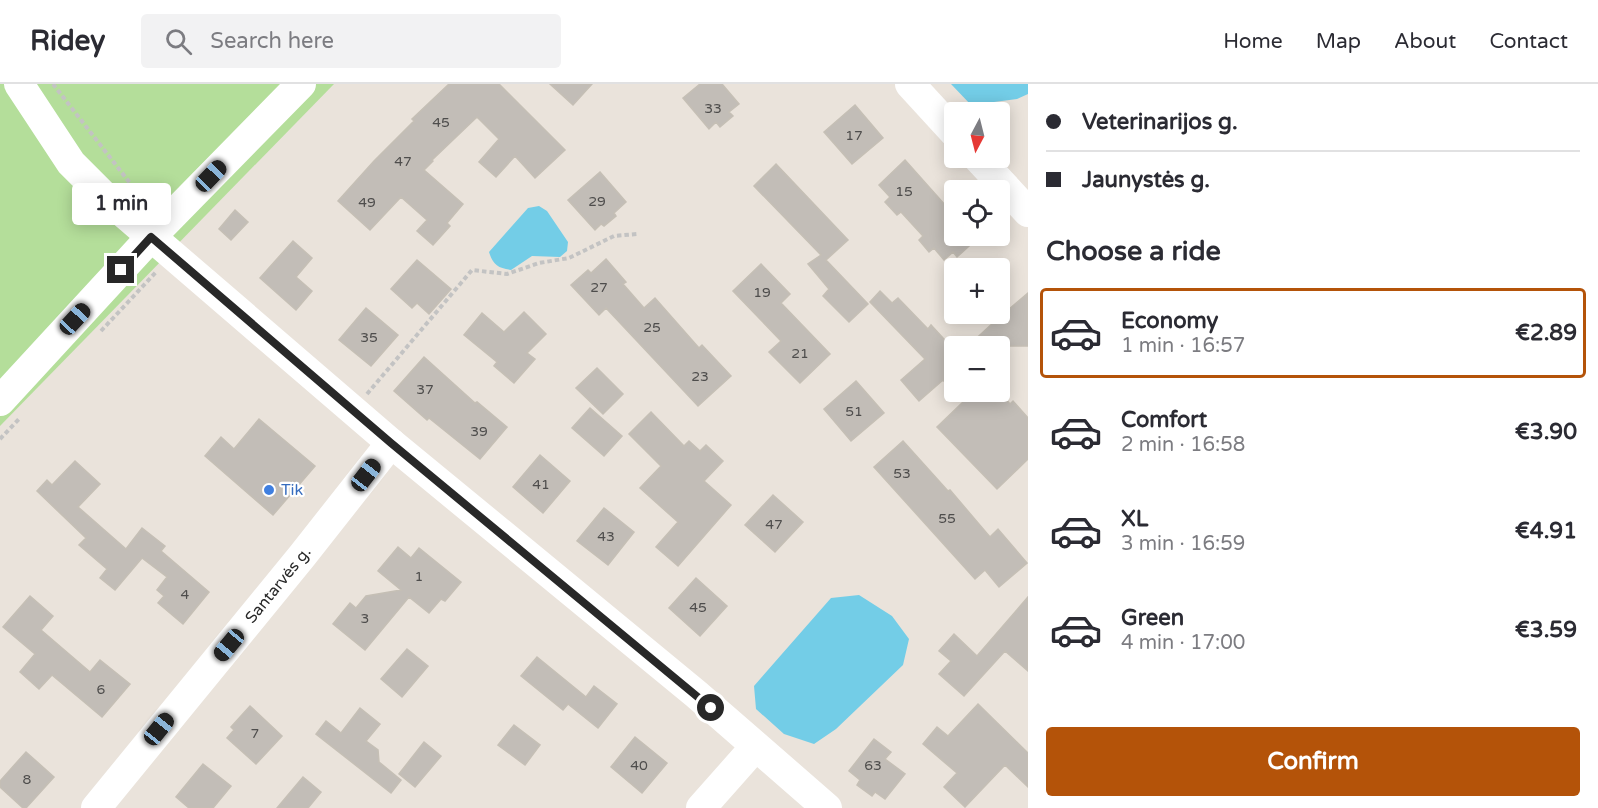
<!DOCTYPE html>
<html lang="en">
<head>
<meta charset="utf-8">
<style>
  :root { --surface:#fff; --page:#f2f2f3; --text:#2b2b33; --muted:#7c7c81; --line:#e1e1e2; --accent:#b45309 }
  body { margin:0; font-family:"Varela Round",sans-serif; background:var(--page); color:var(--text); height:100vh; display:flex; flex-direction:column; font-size:22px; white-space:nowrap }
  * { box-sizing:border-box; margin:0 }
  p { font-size:20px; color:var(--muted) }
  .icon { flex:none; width:33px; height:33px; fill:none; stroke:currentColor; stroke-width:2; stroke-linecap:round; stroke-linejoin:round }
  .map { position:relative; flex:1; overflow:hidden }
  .panel { display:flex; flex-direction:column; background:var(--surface); width:570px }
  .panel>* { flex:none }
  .hud { display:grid; align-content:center; height:132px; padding:0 18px; background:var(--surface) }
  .needle { width:39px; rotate:187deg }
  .tools { position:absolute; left:944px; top:18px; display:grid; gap:12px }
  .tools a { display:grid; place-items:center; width:66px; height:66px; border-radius:6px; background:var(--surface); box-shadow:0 3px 15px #0003; font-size:30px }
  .end { position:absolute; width:27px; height:27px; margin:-14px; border:8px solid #282828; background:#fff; box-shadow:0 0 0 3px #fff }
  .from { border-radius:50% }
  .bubble { position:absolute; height:42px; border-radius:6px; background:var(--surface); box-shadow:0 3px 15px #0003; font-size:20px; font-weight:800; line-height:42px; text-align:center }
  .car { position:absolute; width:18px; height:36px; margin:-18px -9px; border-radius:8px; box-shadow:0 0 4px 2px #0007; background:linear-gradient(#222 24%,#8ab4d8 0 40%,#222 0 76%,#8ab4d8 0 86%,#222 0) }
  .hud b { display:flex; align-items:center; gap:21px; height:57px; font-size:22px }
  .hud b+b { border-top:2px solid var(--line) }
  .hud i { width:15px; height:15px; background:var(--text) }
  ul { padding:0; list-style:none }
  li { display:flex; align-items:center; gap:18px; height:90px; margin:0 12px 9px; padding:0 6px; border:3px solid transparent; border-radius:6px }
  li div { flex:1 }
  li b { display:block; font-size:22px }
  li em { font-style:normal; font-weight:800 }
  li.on { border-color:var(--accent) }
  li>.icon { width:54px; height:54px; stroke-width:1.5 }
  h2 { padding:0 18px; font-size:27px; line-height:72px }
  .button { display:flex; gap:12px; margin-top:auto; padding:12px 18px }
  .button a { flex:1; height:69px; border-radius:6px; background:var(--accent); color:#fff; font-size:24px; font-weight:800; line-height:69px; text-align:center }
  header { display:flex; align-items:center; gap:36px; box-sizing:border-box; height:84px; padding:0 30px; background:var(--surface); border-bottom:2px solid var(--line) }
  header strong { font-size:28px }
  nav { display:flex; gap:33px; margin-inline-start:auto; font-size:21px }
  .search { width:420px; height:54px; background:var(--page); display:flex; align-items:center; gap:15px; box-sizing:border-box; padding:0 21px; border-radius:6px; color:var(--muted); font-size:22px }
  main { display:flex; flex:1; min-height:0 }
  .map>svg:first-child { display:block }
</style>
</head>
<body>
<header>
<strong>Ridey</strong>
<div class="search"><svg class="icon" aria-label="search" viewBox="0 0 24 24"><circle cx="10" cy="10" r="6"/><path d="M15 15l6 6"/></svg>Search here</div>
<nav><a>Home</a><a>Map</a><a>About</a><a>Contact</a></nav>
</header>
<main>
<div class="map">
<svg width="1028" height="724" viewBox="0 0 1028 724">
  <rect width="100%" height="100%" fill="#eae3db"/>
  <!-- green -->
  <path fill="#b4de9a" d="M0,0h334l-334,342z"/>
  <!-- water -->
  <path fill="#73cde7" d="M951,0h77v10l-11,5 -46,6z
    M539,122l8,5 21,31 -1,9 -7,6 -28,-1 -21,14c-13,-2 -18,-5 -22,-18l39,-44z
    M859,511l33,21 17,23 -6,26 -67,64 -22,15 -30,-10 -28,-25 -2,-23 77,-88z"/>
  <!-- building -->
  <path fill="#c2bdb7" stroke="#c5bfb5" stroke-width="1.5" d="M449,0h50l66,66 -30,28 -20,-22 -19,21 -17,-15 20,-23 -22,-22 -45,43 1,1 -9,9 39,34 -16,19 3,3 -17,19 -16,-14 10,-11 -26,-23 -31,33 -32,-29 36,-40 40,-40 -2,-2z
    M550,0h42l-19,21z
    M700,0h22l17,20 -10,8 4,4 -13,11 -4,-5 -7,7 -26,-31z
    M855,21l28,33 -31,26 -28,-32z
    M905,76l49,55v21h26l-23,21 -4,-5 -9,8 -10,-12 -5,4 -10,-12 4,-4 -22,-24 -4,3 -12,-13 5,-5 -11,-12z
    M776,80l72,76 -22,20 42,44 -19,18 -26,-26 6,-7 -21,-25 13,-9 -67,-69z
    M600,88l26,30 -12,11 2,3 -12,10 -3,-2 -6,6 -27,-30z
    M235,126l13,12 -17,18 -12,-11z
    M293,157l19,17 -16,19 16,14 -16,19 -36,-32z
    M606,175l20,23 -3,2 21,24 11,-10 44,50 3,-3 29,31 -33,30 -92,-98 -7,7 -28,-30 17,-15 3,3z
    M417,176l34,29 -22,25 -12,-11 -5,5 -21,-19z
    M761,180l29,30 -9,9 49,51 -30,29 -31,-31 12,-11 -48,-50z
    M880,207l12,12 6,-5 30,31 3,-4 23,25v42l-11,-12 -24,21 -18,-21 24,-21 -55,-57z
    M1028,209v53h-60l26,-24z
    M366,224l32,27 -27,31 -32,-26z
    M524,228l22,22 -19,19 8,6 -21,24 -20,-17 3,-4 -33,-27 18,-22 22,19z
    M424,273l51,46 2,-1 30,25 -27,32 -51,-41 -2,2 -33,-29z
    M597,284l26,26 -20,20 -27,-26z
    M856,297l28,32 -33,28 -27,-32z
    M999,307l11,13 3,-3 15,17v41l-31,30 -60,-62 26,-25 -9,-10z
    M590,324l32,28 -18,20 -32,-28z
    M651,328l33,34 5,-5 11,10 6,-6 17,16 -19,20 27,24 -53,61 -22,-19 22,-25 -38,-34 21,-22 -32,-32z
    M259,335l56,47 -42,49 -68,-59 16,-19 13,12z
    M903,357l45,50 2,-1 40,47 8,-8 29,34 -28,24 -14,-17 -10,9 -101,-112z
    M540,371l30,26 -27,32 -30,-26z
    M75,377l25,23 -22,23 48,42 16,-21 23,18 -4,5 48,41 -26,32 -25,-21 6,-7 -7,-6 10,-13 -25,-19 -27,32 -15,-12 7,-9 -28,-24 7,-7 -49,-47 10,-11 5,5z
    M773,411l30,27 -28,30 -30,-27z
    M604,424l30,24 -26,33 -31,-24z
    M398,463l13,11 8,-10 42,34 -16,19 -4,-2 -12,14 -20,-16 -44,53 -32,-26 17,-21 6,5 10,-12 35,-6 -23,-19z
    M696,494l31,28 -27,30 -31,-28z
    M30,512l23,20 -12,14 49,42 10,-12 30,24 -28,33 -50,-42 -13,14 -19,-17 15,-18 -32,-27z
    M1028,513v74l-23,-20 -41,45 -25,-22 12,-13 -12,-10 15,-17 23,22z
    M407,565l21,17 -26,31 -21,-18z
    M537,573l49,40 8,-11 23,18 -19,24 -30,-24 -5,6 -42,-34z
    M978,620l50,49v34l-23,-22 -40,42 -21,-20 13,-14 -34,-29 14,-17 11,9z
    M250,622l32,30 -26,28 -29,-26 7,-8 -3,-3z
    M360,624l20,16 -14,17 12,9 1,12 22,18 -10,13 -75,-59 10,-13 15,12z
    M514,641l26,20 -15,20 -27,-20z
    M635,653l32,26 -25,30 -31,-26z
    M874,655l17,13 -6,7 20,15 -20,25 -10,-7 -3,4 -15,-11 3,-5 -11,-9z
    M424,658l17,14 -26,31 -16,-13z
    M26,668l28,25 -28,31h-3l-23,-21v-6z
    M203,680l28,22 -18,22h-24l-13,-11z
    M303,693l18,15 -13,16h-31z"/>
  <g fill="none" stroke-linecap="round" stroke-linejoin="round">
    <!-- path -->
    <path stroke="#c3c3c3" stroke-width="4" stroke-dasharray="4.5 3" stroke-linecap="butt" d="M53,0l80,103
      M101,247l56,-60
      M367,310l105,-124 35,4 32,-11 30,-5 45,-22 23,-2
      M0,355l20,-21"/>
    <!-- minor -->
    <g stroke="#fff" stroke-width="30">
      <path d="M19,0l52,79 34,34 286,246 305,251 131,114"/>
      <path d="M910,0l44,48"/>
      <path d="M978,74l50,54"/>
      <path d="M0,317l151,-164 150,-153"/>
      <path id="s1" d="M96,724l206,-252 89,-113"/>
      <path d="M701,724l54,-61"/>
    </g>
  </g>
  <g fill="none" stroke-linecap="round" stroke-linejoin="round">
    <!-- route -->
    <path stroke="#282828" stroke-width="8" d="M121,186l30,-33 240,206 320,265"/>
  </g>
  <!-- markers -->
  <circle fill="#3f7fe0" stroke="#fff" stroke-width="2" cx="269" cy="406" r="6"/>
  <g text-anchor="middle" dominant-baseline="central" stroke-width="4.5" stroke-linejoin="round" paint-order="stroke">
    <!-- number labels -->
    <g font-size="14" fill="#4e4d4c">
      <text x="713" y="24">33</text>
      <text x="441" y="38">45</text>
      <text x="854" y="51">17</text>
      <text x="403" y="77">47</text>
      <text x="904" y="107">15</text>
      <text x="597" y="117">29</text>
      <text x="367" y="118">49</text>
      <text x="599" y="203">27</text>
      <text x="762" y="208">19</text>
      <text x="652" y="243">25</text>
      <text x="369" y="253">35</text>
      <text x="800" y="269">21</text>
      <text x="700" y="292">23</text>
      <text x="425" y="305">37</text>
      <text x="854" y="327">51</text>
      <text x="479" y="347">39</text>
      <text x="902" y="389">53</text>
      <text x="541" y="400">41</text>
      <text x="947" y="434">55</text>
      <text x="774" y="440">47</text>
      <text x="606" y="452">43</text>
      <text x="419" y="492">1</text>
      <text x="185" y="510">4</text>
      <text x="698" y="523">45</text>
      <text x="365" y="534">3</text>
      <text x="101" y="605">6</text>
      <text x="255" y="649">7</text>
      <text x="639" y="681">40</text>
      <text x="873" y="681">63</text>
      <text x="27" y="695">8</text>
    </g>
    <!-- shop labels -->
    <g font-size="16" fill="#366cbe" stroke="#fff" text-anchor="start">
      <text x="281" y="406">Tik</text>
    </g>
    <!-- street labels -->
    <g font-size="16" fill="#282828" stroke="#fff">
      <text stroke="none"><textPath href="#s1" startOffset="288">Santarvės g.</textPath></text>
    </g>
  </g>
</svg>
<div class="tools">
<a><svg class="needle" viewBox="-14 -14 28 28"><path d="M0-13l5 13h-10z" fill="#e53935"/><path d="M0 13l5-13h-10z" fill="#7c7c81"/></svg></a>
<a><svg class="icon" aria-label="locate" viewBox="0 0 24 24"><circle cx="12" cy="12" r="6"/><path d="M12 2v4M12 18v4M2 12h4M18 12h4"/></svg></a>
<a>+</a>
<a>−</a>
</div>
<i class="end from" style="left:711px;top:624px"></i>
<i class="end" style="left:121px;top:186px"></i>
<div class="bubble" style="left:72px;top:99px;width:99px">1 min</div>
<i class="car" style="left:211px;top:92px;rotate:44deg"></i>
<i class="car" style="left:75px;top:235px;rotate:43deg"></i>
<i class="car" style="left:366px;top:391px;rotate:38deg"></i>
<i class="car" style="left:229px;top:561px;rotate:220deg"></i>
<i class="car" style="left:159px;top:645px;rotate:39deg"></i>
</div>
<section class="panel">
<div class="hud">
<b><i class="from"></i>Veterinarijos g.</b>
<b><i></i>Jaunystės g.</b>
</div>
<h2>Choose a ride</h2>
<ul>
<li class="on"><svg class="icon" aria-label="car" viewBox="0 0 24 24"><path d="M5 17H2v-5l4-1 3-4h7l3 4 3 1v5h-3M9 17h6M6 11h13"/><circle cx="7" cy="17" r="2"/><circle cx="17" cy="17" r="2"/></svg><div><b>Economy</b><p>1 min · 16:57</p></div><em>€2.89</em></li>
<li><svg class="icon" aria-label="car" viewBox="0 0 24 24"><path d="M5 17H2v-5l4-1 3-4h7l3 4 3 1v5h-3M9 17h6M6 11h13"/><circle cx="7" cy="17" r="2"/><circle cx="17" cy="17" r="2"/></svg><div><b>Comfort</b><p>2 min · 16:58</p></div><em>€3.90</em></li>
<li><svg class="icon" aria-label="car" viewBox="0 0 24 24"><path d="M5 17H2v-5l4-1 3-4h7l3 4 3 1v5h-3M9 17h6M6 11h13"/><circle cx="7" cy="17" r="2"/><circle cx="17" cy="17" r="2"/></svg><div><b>XL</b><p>3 min · 16:59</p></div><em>€4.91</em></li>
<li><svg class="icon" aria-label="car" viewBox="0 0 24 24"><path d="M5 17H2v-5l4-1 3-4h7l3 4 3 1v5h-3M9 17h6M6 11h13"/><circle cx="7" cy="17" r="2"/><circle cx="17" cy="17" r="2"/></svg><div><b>Green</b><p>4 min · 17:00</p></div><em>€3.59</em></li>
</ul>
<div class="button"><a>Confirm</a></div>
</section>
</main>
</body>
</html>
